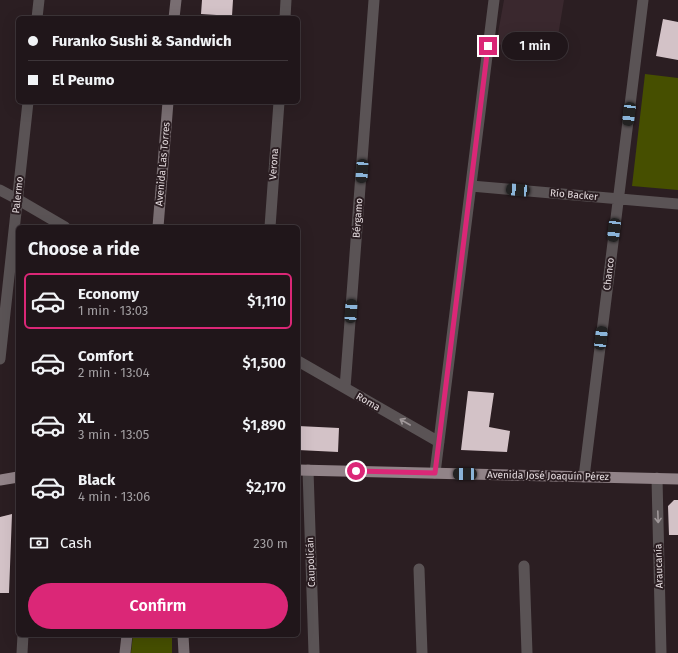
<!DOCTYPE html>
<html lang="en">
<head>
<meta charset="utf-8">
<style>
  :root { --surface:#20161a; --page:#2d2327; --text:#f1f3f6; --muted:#a29fa2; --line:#3d3539; --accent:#db2777 }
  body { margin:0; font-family:"Fira Sans",sans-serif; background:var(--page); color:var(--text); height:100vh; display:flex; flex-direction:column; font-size:15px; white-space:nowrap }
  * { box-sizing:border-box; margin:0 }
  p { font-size:13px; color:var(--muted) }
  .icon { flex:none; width:22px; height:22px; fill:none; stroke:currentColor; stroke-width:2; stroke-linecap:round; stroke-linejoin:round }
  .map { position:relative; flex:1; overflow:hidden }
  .panel { position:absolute; left:16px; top:225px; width:284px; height:412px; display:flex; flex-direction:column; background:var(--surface); border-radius:6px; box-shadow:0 4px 16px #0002,0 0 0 1px var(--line) }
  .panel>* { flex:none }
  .hud { position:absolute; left:16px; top:16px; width:284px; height:88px; border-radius:6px; box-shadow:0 4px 16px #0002,0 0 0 1px var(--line); display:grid; align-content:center; height:88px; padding:0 12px; background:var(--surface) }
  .end { position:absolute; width:18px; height:18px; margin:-9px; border:5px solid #db2777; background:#fff; box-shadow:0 0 0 2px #fff }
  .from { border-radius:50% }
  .bubble { position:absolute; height:28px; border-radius:14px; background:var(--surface); box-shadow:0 4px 16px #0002,0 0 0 1px var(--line); font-size:13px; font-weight:600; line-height:28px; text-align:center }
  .car { position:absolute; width:12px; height:24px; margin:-12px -6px; border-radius:5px; box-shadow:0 0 3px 1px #0007; background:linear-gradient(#222 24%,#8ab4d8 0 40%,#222 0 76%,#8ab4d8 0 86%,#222 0) }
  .hud b { display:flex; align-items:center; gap:14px; height:38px; font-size:15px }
  .hud b+b { border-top:1px solid var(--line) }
  .hud i { width:10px; height:10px; background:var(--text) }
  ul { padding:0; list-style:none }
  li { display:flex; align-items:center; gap:12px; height:56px; margin:0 8px 6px; padding:0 4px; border:2px solid transparent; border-radius:6px }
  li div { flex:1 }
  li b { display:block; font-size:15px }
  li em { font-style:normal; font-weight:600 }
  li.active { border-color:var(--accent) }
  li>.icon { width:36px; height:36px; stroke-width:1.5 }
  h2 { padding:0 12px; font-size:18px; line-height:48px }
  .pay { display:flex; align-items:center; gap:10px; height:44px; padding:0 12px; font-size:15px }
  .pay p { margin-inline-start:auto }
  .primary-button { display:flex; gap:8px; margin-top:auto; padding:8px 12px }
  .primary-button a { flex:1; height:46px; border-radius:24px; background:var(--accent); color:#fff; font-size:16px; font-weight:600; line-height:46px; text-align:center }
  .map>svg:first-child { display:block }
</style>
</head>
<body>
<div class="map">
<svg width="678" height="653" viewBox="0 0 678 653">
  <rect width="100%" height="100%" fill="#2b1e22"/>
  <!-- built -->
  <path fill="#3a282e" d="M504,0h60l-9,54 -59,-10z"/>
  <!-- green -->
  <path fill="#464f00" d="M645,74l33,4v112l-46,-4z
    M133,635h39v18h-41z"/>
  <!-- building -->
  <path fill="#d3c2c7" d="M202,0h31l-1,16 -31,-2z
    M663,19l15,3v38l-22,-4z
    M468,391l26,2 -5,34 21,4 -3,21 -46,-2z
    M298,426l41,2 -1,24 -40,-2z
    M674,500h4v35h-9l-1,-29z
    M12,514l-3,79h-9v-76z"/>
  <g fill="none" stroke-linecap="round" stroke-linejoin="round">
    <!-- minor -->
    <path stroke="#5a5355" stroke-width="11" d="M37,18l2,-18
      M285,18l1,-18
      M471,186l207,18
      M0,190l17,9 48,28
      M270,227l9,-125
      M0,359l28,-257
      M298,361l141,81
      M345,388l29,-388
      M308,470l6,183
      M435,473l59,-473
      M584,477l59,-477
      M657,478l4,175
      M524,566l3,87
      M419,569l3,84
      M22,653l1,-18"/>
    <!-- secondary -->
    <path stroke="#796e72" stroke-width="11" d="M174,18l2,-18
      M158,227l10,-125
      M183,635l1,18
      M125,653l2,-18"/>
    <!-- primary -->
    <path stroke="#918388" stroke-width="11" d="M298,470l380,9
      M0,480l18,-3"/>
  </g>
  <!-- one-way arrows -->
  <defs><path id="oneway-shaft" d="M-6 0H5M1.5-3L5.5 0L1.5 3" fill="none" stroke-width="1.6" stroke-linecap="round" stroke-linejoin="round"/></defs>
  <g stroke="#a0989a">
    <use href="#oneway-shaft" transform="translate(405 422) rotate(-150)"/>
    <use href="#oneway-shaft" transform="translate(658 517) rotate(88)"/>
  </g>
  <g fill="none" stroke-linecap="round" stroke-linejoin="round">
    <!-- route -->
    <path stroke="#db2777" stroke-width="5" d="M356,471l79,2 53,-427"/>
  </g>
  <g text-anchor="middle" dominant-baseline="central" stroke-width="4" stroke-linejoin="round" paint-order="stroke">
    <!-- street labels -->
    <g font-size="10" fill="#e5dcdf" stroke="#2b1e22">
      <text transform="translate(163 164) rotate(-85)">Avenida Las Torres</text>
      <text transform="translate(274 164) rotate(-86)">Verona</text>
      <text transform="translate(18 195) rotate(-84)">Palermo</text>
      <text transform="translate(574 195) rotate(5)">Río Backer</text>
      <text transform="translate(358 218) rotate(-86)">Bérgamo</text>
      <text transform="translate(609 274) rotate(-83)">Chanco</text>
      <text transform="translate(368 402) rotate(30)">Roma</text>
      <text transform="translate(548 476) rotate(1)">Avenida José Joaquín Pérez</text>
      <text transform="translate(311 562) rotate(-92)">Caupolicán</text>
      <text transform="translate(659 566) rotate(-92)">Araucanía</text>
    </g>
  </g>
</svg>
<i class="end from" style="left:356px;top:471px"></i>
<i class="end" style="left:488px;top:46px"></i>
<div class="bubble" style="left:502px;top:32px;width:66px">1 min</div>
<i class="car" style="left:629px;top:114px;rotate:187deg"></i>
<i class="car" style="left:362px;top:171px;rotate:184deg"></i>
<i class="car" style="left:518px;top:190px;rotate:275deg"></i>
<i class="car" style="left:614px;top:230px;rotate:187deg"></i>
<i class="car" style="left:351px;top:311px;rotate:4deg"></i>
<i class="car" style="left:601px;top:338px;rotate:7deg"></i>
<i class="car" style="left:465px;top:474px;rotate:271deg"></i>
<div class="hud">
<b><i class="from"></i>Furanko Sushi &amp; Sandwich</b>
<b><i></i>El Peumo</b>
</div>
<section class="panel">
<h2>Choose a ride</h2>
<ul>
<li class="active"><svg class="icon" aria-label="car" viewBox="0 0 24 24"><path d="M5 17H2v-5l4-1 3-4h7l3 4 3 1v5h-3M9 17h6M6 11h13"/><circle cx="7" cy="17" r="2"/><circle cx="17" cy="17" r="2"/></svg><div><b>Economy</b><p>1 min · 13:03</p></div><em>$1,110</em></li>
<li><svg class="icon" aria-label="car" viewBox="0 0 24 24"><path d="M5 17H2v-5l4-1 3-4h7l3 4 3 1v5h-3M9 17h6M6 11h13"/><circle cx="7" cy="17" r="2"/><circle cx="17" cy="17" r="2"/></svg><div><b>Comfort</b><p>2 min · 13:04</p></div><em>$1,500</em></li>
<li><svg class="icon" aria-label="car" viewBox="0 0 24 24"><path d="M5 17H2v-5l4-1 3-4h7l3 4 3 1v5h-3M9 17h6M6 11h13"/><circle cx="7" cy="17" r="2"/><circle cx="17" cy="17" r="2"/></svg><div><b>XL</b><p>3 min · 13:05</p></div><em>$1,890</em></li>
<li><svg class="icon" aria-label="car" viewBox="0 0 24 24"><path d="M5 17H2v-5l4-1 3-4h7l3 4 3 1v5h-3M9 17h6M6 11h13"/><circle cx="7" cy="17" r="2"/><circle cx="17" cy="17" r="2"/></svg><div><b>Black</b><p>4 min · 13:06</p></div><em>$2,170</em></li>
</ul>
<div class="pay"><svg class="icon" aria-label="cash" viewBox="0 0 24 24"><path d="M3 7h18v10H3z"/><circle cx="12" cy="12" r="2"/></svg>Cash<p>230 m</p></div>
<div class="primary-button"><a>Confirm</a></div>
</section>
</div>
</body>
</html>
